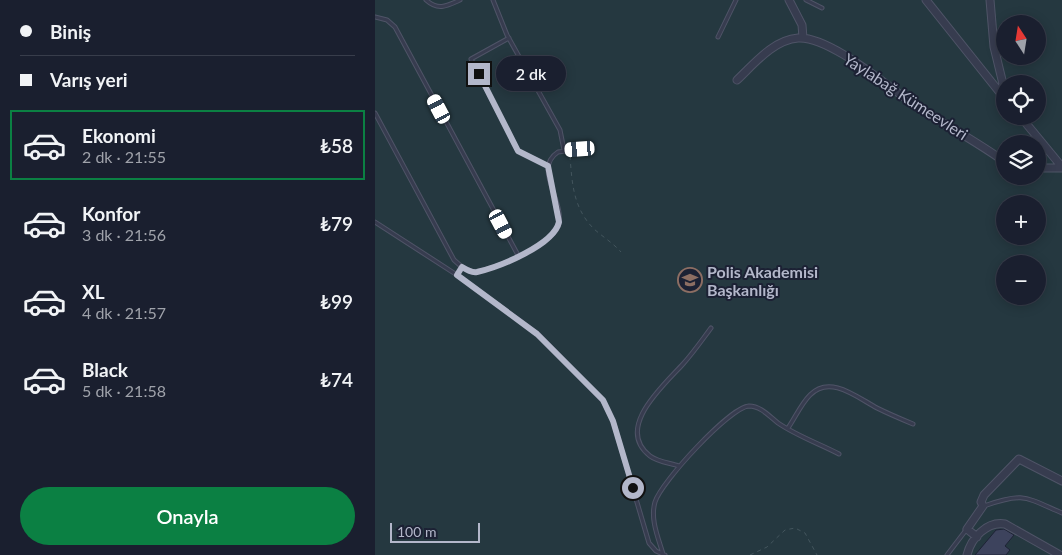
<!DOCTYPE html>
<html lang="tr">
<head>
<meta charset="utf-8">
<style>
  :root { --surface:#1a1f2f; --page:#232737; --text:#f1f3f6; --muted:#9fa2aa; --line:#383d4b; --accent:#0b8043 }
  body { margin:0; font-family:Lato,sans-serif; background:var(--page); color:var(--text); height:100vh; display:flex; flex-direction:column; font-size:19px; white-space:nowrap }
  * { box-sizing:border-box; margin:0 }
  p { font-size:16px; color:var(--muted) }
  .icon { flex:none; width:28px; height:28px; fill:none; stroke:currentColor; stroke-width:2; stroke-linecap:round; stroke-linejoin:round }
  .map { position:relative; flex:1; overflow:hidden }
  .side { display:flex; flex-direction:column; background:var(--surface); width:375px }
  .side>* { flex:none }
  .banner { display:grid; align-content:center; height:110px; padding:0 20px; background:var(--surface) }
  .needle { width:32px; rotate:348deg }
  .fabs { position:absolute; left:621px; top:15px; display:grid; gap:10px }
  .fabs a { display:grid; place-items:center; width:50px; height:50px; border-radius:50%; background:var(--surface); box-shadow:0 2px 12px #0003,0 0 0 1px var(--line); font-size:25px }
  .scale { position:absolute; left:15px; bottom:12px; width:90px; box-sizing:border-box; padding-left:5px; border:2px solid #b3b7ca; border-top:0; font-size:14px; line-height:18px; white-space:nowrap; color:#b3b7ca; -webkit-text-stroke:4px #1c2134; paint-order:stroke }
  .end { position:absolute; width:22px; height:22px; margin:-11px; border:6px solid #b3b7ca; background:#111; box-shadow:0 0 0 2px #111 }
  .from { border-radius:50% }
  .bubble { position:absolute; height:35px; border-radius:18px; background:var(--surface); box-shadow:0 2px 12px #0003,0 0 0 1px var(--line); font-size:16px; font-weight:600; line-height:35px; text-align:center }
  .car { position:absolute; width:15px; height:30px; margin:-15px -8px; border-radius:6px; box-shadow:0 0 4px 1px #0007; background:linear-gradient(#fff 24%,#345 0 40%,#fff 0 76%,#345 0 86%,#fff 0) }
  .banner b { display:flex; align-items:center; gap:18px; height:48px; font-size:19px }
  .banner b+b { border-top:1px solid var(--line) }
  .banner i { width:12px; height:12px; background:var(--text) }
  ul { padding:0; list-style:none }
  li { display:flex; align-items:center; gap:15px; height:70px; margin:0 10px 8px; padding:0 10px; border:2px solid transparent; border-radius:0px }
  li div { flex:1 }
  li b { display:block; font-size:19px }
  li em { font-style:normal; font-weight:600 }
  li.on { border-color:var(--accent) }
  li>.icon { width:45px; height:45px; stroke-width:1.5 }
  .cta { display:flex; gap:10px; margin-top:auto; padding:10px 20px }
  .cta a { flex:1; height:58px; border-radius:30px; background:var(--accent); color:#fff; font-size:20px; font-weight:600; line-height:58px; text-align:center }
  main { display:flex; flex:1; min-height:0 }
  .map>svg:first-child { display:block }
</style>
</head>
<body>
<main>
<section class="side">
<div class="banner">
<b><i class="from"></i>Biniş</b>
<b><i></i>Varış yeri</b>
</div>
<ul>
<li class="on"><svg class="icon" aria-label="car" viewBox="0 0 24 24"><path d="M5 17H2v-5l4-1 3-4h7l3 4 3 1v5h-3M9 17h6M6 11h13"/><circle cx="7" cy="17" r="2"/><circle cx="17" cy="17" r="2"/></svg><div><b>Ekonomi</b><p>2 dk · 21:55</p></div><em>₺58</em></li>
<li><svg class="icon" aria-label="car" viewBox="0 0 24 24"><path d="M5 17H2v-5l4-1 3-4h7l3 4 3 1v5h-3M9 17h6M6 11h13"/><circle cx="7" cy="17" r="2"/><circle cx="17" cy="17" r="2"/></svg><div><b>Konfor</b><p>3 dk · 21:56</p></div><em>₺79</em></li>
<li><svg class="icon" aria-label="car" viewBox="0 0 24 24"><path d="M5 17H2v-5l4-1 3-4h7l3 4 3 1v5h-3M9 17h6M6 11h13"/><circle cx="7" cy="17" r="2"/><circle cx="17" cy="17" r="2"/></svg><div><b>XL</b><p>4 dk · 21:57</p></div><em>₺99</em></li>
<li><svg class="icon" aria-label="car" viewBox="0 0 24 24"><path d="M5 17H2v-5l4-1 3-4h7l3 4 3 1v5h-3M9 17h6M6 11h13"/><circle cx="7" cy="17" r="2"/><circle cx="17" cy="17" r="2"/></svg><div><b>Black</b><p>5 dk · 21:58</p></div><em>₺74</em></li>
</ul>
<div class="cta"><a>Onayla</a></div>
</section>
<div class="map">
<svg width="687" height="555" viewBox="0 0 687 555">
  <rect width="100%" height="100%" fill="#23293f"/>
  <!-- green -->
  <path fill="#253840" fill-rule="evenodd" d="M0,0h687v555h-687zM630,24h32v32h-32zM630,84h32v32h-32zM630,144h32v32h-32zM630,204h32v32h-32zM630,264h32v32h-32z"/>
  <!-- building -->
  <path fill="#3d435d" stroke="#1e2336" d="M629,529l10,6 -9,11 5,4 -4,5h-31l21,-25z"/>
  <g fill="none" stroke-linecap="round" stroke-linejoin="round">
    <defs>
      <path id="lane" d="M51,0c12,11 21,6 34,0
        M118,0l14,35 53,95 4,20
        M431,0l16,8
        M0,17l12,3 8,7 124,230
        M343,37l18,-37
        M134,38l-38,21 47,92 30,15
        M0,113l79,147 8,7 11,5c20,-1 81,-28 86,-48 5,-23 -26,-56 -1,-72l22,-3
        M0,222l82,53 81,59 65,67 10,20 36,122 7,8 9,4
        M413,428c7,-10 13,-24 22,-33 20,-21 48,3 67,13 12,6 24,11 36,16
        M304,466c-9,-3 -21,-4 -29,-10 -36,-28 14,-71 33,-92 10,-11 19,-24 28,-36
        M609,506c40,-14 41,-9 78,7
        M288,554c-5,-17 -13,-35 -8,-52 6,-20 75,-95 94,-96 12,0 21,11 29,17 19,13 42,21 61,31
        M572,555l19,-25"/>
      <path id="street" d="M414,0l13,25 1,13
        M551,0l79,99
        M615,0l4,47 9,37 -3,8
        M362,80c17,-16 36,-40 61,-42 32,-2 90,49 117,67 30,20 61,36 90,57
        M645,116l42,51
        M662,168h25
        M602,537l-10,-8 16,-23 -2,-4 3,-7 35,-36 43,22
        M592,555c4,-17 20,-34 38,-31l55,31"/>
    </defs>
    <!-- lane casing -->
    <use href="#lane" stroke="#4f5467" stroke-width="5"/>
    <!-- street casing -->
    <use href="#street" stroke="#4f5467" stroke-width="9"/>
    <!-- path -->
    <path stroke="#43555d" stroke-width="1" stroke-dasharray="4 4" stroke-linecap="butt" d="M195,156c2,27 3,52 24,73 9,8 19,14 27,23
      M375,555l17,-8 18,-17 10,-2 10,5 12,22"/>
    <!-- lane -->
    <use href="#lane" stroke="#373c4f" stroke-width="3"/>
    <!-- street -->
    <use href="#street" stroke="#373c4f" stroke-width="7"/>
  </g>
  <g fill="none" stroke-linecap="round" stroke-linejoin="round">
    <!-- route -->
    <path stroke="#b3b7ca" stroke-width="6" d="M104,74l39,77 30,15 11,56c-5,23 -60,45 -82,50 -5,1 -10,-2 -15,-5l-5,8 80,59 66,66 10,21 20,67"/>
  </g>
  <!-- icons -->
  <defs>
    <symbol id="university-ring" viewBox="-11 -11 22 22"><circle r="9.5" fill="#1c2134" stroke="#8d6e63" stroke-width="1.5"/><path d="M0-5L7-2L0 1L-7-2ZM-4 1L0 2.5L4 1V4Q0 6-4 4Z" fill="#8d6e63"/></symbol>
  </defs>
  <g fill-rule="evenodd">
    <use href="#university-ring" x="301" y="266" width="28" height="28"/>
  </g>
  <g text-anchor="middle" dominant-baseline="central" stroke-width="4" stroke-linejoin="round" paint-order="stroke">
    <!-- street labels -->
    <g font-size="16" fill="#b3b7ca" stroke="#1c2134">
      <text transform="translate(531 96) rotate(33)">Yaylabağ Kümeevleri</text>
    </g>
    <!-- poi labels -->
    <g font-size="16" font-weight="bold" fill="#b3b7ca" stroke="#1c2134" text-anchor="start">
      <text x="332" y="271">Polis Akademisi<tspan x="332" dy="18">Başkanlığı</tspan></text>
    </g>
  </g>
</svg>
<div class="fabs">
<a><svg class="needle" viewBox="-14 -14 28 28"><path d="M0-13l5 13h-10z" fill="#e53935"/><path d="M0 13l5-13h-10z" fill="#9fa2aa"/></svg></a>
<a><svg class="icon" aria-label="locate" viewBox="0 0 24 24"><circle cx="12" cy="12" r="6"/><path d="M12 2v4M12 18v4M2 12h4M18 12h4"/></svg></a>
<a><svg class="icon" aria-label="layers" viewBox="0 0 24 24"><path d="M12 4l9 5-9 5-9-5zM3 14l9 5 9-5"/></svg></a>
<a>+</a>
<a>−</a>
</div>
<div class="scale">100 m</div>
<i class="end from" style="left:258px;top:488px"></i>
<i class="end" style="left:104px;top:74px"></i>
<div class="bubble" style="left:121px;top:56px;width:70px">2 dk</div>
<i class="car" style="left:64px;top:109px;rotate:332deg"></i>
<i class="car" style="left:205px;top:149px;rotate:266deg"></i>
<i class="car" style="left:126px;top:224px;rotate:152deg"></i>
</div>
</main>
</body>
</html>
